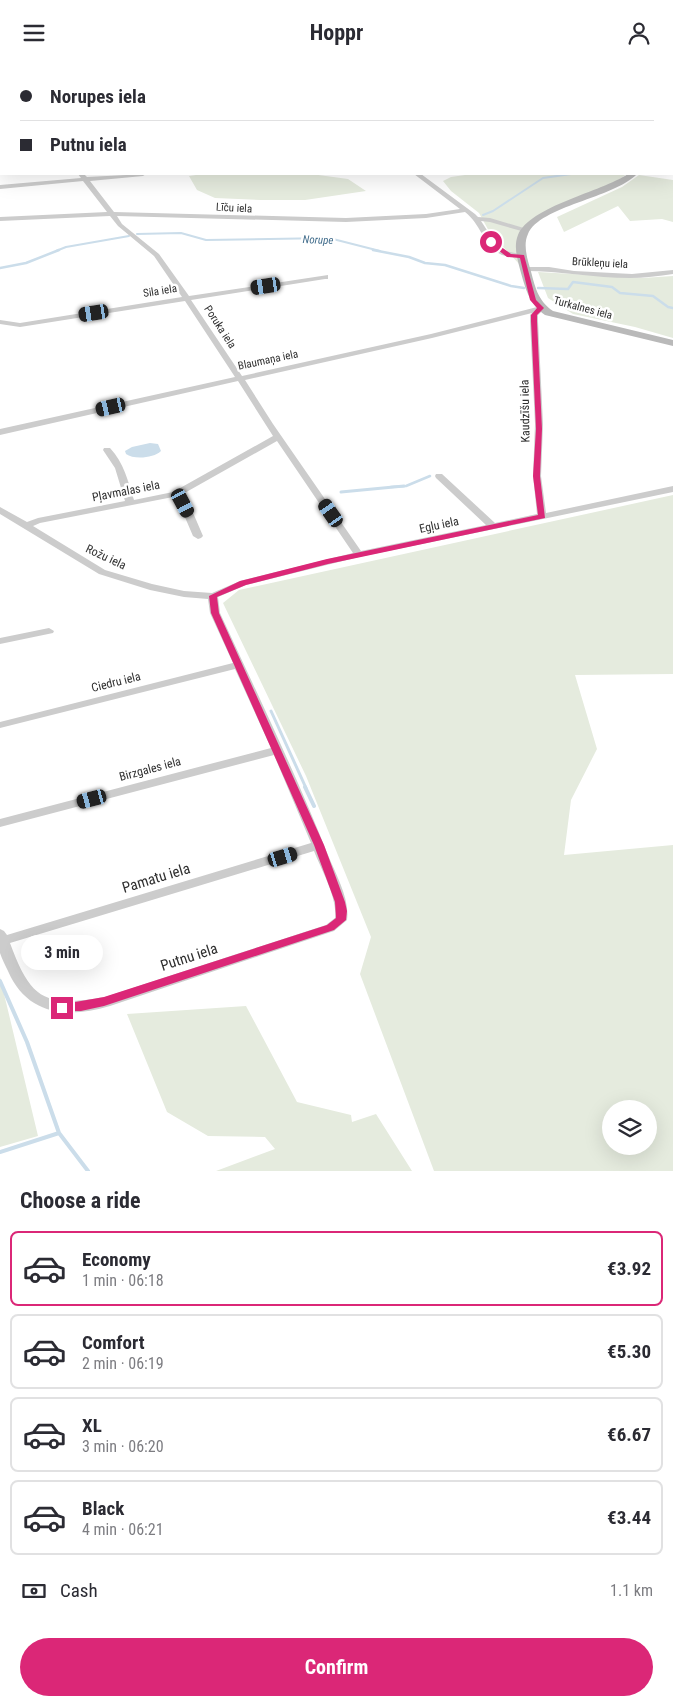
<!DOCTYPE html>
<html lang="en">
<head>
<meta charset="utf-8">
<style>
  :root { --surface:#fff; --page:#f7f7f7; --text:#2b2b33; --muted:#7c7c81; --line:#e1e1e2; --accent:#db2777 }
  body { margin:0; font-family:"Roboto Condensed",sans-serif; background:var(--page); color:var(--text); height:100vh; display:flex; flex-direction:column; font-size:19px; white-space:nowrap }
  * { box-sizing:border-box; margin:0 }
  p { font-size:16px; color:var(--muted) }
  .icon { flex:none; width:28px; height:28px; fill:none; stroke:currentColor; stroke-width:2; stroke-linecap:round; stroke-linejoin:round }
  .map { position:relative; height:1106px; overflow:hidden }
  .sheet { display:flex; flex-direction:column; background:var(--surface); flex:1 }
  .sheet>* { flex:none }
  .hud { position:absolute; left:0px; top:0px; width:674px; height:110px; box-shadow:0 5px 20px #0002; display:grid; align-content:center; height:110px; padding:0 20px; background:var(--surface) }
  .fabs { position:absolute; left:602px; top:1035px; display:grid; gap:10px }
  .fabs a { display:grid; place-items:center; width:55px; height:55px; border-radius:50%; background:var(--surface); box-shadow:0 5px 20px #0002; font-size:25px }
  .end { position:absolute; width:22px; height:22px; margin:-11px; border:6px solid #db2777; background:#fff; box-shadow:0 0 0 2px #fff }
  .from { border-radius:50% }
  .bubble { position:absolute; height:35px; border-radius:18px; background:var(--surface); box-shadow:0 5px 20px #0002; font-size:16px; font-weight:700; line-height:35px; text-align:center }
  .car { position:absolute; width:15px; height:30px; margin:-15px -8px; border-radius:6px; box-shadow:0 0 4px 1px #0007; background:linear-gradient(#222 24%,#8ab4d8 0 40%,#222 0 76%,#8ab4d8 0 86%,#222 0) }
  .hud b { display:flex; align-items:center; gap:18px; height:48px; font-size:19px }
  .hud b+b { border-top:1px solid var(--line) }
  .hud i { width:12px; height:12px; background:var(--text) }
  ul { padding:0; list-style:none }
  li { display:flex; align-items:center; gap:15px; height:75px; margin:0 10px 8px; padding:0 10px; border:2px solid var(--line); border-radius:8px }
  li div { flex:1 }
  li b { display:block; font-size:19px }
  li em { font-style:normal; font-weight:700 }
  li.selected { border-color:var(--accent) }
  li>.icon { width:45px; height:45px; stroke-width:1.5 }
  h2 { padding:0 20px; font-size:22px; line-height:60px }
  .pay { display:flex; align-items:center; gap:12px; height:55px; padding:0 20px; font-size:19px }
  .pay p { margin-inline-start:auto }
  .cta { display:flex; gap:10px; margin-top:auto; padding:10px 20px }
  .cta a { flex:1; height:58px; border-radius:30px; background:var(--accent); color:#fff; font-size:20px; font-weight:700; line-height:58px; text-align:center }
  header { display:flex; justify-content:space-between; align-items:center; height:65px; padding:0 20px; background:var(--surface); font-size:22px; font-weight:700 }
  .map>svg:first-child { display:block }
</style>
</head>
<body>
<header><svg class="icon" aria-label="menu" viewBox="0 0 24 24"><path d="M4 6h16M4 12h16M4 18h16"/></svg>Hoppr<svg class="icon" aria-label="person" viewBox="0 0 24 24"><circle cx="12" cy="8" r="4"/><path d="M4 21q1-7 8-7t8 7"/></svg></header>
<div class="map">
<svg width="673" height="1106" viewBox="0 0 673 1106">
  <rect width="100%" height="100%" fill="#fff"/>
  <!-- green -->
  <path fill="#e5ebde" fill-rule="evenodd" d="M203,109h108l37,5 18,12 -61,9h-44l-46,-2 -18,-8 -8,-14z
    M472,109h155l-16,11 -82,37 -8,44 -31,-33 -11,-20 -28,-22 -8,-10 8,-4z
    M639,110l34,5v42l-11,-3 -32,2 -12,-15 -54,26 -7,-15 65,-30z
    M538,207l104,6 31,-2v62l-38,-11 -62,-13 -25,-16z
    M673,430v179l-98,1 22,74 -26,51 -7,55 109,-10v326h-239l-74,-197 11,-37 -65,-161 -83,-173 16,-13zM611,1044h38v37h-38z
    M0,912l38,159 -38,11z
    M246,941l51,96 54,13 1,7 24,-8 36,57h-196l59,-22 -10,-12 -57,-1 -41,-24 -40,-98z"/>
  <!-- water -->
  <path fill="#cbddea" d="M150,378l8,1 3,7c-7,7 -27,9 -35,3l-1,-3 7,-4z"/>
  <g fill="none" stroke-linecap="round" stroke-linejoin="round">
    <!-- stream-far3 -->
    <path stroke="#cbddea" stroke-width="2" d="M483,150l10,-4 50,-33 28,-4
      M137,169l44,-1 25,7 123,-2 51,13
      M56,186l10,-4 63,-11"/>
    <!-- stream-far2 -->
    <path stroke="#cbddea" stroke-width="2.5" d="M373,185l36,7 16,6 20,2 66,21 13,2
      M0,203l26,-5 33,-13
      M538,223l30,1 5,-7 39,5 8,6 33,3 15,11 5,1
      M391,422l15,-1 24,-10"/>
    <!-- stream-far1 -->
    <path stroke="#cbddea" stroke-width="3" d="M341,427l63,-6
      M271,646l35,77"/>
    <!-- stream -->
    <path stroke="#cbddea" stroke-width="4" d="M305,722l9,19
      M0,916l27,61 32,91 29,38
      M0,1087l59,-19"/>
    <!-- street -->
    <path fill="#ccc" fill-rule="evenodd" d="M302,0h6v1h-6z
      M672,101h1v4h-1z
      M78,109h6l3,3 59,-3 -3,2 -53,5 24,31 232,6 80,-4 34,-5 -46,-35h7l54,40 3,3 12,1 37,11 1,1 -3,2 -35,-10 -9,-1 13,20 12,10 18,4v2l-2,1c-6,-1 -14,-1 -20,-3 -18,-9 -22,-32 -37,-43l-39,6 -80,4 -229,-6 5,8 37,30 30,42 139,-21v4h-3l-134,21 51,76 189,-42 110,-28h3l1,2 -7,7v6l5,103 -2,52 5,37 127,-27v6l-314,65 -113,28 -28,12 2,16c37,80 76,161 108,242 8,20 22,44 19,65l-13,11 -224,75c-43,13 -83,9 -102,-35 -3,-6 -6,-12 -8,-18 0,-7 0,-16 0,-24l4,2 3,4 304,-92 -37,-88 -274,72v-8l271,-71 -36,-79 -235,59v-6l233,-59 -23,-50 -2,-14 -24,-2 -34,-7 -51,-16 -99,-60v-7l27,15 11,-4 87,-17 -10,-33 -12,-18 1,-2h6c14,15 18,33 24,52l39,-8 100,-56 -35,-55 -238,54v-6l235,-52 -50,-76 -165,26 -20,-3v-4l20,3 162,-26 -28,-41 -36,-30 -8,-10 -110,5v-4l107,-5 -24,-31 -83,8v-4l81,-7zM532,248l-2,2v6l5,103 -2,52 4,38 -42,9 -53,-49h-6l-1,2 1,2 50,47 -125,26 -88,-127 -28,-44 187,-42zM277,376l76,112 -113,28 -28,12 -28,-2 -32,-7 -47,-14 -72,-44 7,-3 133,-26 11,18 9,21 5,3 3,-1 2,-2 -9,-21 -13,-20zM314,786c7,18 24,48 21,67l-9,7 -221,72c-59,10 -74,4 -95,-54z
      M522,202h27l25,4 58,3 41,-4v4c-14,2 -29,4 -43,4 -35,0 -70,-7 -105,-7h-3z
      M49,563l5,3 -1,2 -53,11v-6z"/>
    <!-- secondary -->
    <path fill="#b9b9b9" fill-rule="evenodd" d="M673,47v5h-1v-5z
      M1,73v6l-1,1v-6z
      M628,109h9c-23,24 -97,32 -109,60 -5,10 -1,24 2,34 5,18 7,32 23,43l120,29v6l-128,-31c-15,-11 -19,-24 -24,-42 -3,-12 -8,-26 -3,-38 12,-29 83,-43 110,-61z"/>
  </g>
  <!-- wall -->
  <path fill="#8a8a8a" d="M548,0h54l-2,1h-52z"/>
  <!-- shaded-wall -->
  <path fill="#5c5c5c" d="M593,0h9l-2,1h-7z"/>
  <!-- route -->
  <path fill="#db2777" d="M489,176h4l18,13 13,1 12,45 8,8 -7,7v6l5,108 -2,47 5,42 -217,46 -82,21 -29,12 2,16 105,232 21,57 2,9 -1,9 -12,10 -230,76 -23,5h-23l-1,-3 1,-3 46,-8 223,-72 9,-7 -1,-16 -21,-57 -103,-232 -2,-17 31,-15 87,-22 211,-44 -5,-39 3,-47 -5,-108v-6l6,-7 -7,-8 -10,-42 -13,-1 -18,-14z"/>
  <g text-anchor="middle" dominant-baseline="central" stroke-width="5" stroke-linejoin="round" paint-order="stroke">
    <!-- far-street labels -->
    <g font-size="11" fill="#2f2f2f" stroke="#fff">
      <text transform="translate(234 143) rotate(3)">Līču iela</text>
      <text transform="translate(600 198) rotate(3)">Brūkleņu iela</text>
      <text transform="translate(160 226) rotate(-9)">Sila iela</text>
      <text transform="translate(583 243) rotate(15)">Turkalnes iela</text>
      <text transform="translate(220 262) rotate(57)">Poruka iela</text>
      <text transform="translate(268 295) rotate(-12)">Blaumaņa iela</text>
    </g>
    <!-- far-water labels -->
    <g font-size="11" font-style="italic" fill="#426d8c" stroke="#fff">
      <text transform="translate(318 175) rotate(2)">Norupe</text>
    </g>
    <!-- street labels -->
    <g font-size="12" fill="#2f2f2f" stroke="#fff">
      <text transform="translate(525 346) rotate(-91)">Kaudzīšu iela</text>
      <text transform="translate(126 426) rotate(-11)">Pļavmalas iela</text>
      <text transform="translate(439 460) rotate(-12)">Egļu iela</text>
      <text transform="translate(106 492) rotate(25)">Rožu iela</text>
      <text transform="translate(116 617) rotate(-14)">Ciedru iela</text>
      <text transform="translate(150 704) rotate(-15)">Birzgales iela</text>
    </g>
    <!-- near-street labels -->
    <g font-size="15" fill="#2f2f2f" stroke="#fff">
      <text transform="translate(156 813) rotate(-17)">Pamatu iela</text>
      <text transform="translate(189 892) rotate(-18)">Putnu iela</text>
    </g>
  </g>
</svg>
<div class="fabs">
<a><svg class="icon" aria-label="layers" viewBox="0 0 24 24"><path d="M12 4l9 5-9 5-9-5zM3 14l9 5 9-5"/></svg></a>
</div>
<i class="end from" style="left:491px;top:177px"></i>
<i class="end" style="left:62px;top:943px"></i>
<div class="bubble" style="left:21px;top:870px;width:82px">3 min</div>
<i class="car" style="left:266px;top:221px;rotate:261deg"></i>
<i class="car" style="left:94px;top:248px;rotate:261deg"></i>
<i class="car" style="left:111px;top:342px;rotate:257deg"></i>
<i class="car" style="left:183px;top:438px;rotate:152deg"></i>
<i class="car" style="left:331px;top:448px;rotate:325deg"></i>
<i class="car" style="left:92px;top:734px;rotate:255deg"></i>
<i class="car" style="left:283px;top:792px;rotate:73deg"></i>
<div class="hud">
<b><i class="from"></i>Norupes iela</b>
<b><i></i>Putnu iela</b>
</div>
</div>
<section class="sheet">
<h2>Choose a ride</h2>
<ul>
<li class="selected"><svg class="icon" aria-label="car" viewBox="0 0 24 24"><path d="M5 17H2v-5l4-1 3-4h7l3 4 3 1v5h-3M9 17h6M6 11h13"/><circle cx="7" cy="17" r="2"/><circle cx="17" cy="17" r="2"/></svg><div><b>Economy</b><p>1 min · 06:18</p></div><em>€3.92</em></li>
<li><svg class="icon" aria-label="car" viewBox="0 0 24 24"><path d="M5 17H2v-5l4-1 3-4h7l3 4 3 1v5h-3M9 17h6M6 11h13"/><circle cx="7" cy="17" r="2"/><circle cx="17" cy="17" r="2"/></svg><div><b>Comfort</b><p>2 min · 06:19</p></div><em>€5.30</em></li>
<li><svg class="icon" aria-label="car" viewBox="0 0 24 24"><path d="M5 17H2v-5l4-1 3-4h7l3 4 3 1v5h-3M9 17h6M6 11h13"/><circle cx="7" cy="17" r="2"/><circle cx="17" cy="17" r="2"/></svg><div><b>XL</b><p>3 min · 06:20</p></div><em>€6.67</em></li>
<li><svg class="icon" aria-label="car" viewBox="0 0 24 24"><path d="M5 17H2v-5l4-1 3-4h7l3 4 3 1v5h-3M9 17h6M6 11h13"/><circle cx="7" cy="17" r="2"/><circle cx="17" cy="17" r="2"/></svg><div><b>Black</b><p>4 min · 06:21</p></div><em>€3.44</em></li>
</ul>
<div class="pay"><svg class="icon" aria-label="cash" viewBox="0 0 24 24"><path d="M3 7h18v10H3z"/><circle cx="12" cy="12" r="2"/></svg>Cash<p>1.1 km</p></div>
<div class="cta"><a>Confirm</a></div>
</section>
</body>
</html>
